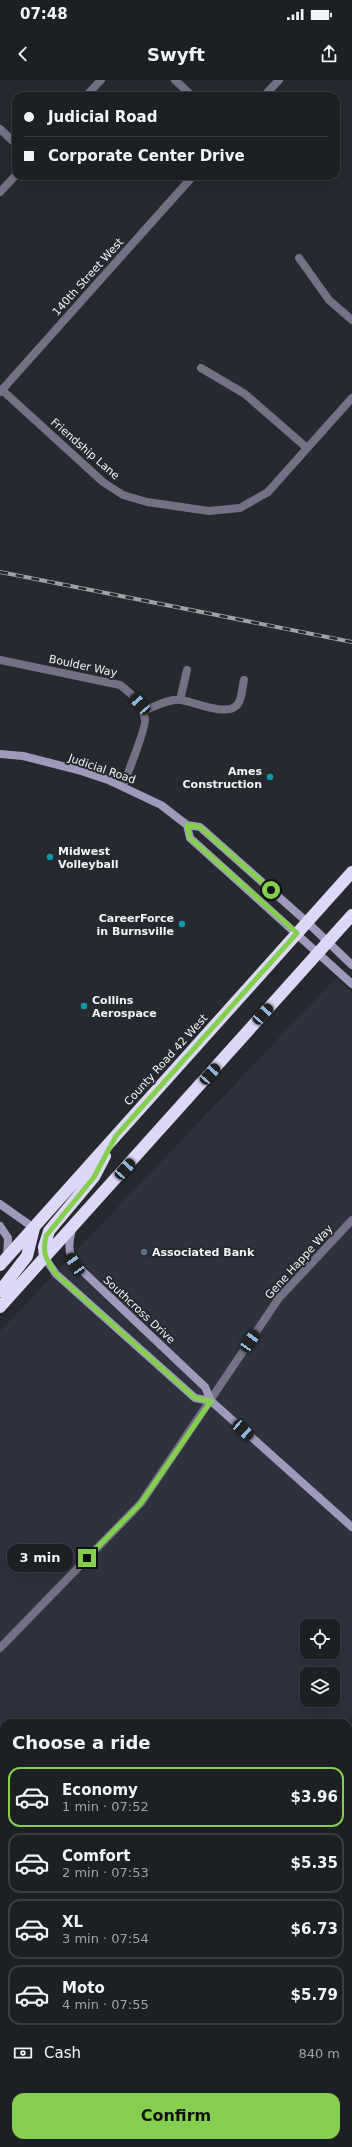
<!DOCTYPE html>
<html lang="en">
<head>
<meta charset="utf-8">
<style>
  :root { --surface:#1c1f23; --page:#292c30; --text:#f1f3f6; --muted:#a0a2a6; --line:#3a3d41; --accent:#84cf4d }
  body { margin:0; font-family:"DejaVu Sans",sans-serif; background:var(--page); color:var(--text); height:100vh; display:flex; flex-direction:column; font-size:15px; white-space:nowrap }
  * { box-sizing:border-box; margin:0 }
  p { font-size:13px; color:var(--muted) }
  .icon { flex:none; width:22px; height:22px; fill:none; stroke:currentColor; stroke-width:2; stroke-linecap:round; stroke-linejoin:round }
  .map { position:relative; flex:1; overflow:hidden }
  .panel { position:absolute; left:0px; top:1639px; width:352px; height:428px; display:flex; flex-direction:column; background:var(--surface); border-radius:12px 12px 0 0; box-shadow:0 4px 16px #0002,0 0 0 1px var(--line) }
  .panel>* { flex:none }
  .hud { position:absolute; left:12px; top:12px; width:328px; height:88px; border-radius:12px; box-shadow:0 4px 16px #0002,0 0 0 1px var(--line); display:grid; align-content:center; height:88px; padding:0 12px; background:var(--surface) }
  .tools { position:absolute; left:300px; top:1539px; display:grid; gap:8px }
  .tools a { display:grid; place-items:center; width:40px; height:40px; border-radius:8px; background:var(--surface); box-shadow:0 4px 16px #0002,0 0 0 1px var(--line); font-size:20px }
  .end { position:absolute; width:18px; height:18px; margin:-9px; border:5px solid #84cf4d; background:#111; box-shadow:0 0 0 2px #111 }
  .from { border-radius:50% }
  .bubble { position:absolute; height:28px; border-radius:12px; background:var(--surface); box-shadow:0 4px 16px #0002,0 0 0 1px var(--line); font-size:13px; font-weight:600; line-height:28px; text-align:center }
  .car { position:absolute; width:12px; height:24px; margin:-12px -6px; border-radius:5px; box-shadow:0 0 3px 1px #0007; background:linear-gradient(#222 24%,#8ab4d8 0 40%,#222 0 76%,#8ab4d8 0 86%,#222 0) }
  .hud b { display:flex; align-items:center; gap:14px; height:38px; font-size:15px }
  .hud b+b { border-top:1px solid var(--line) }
  .hud i { width:10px; height:10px; background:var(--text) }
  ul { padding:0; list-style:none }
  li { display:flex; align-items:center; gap:12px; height:60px; margin:0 8px 6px; padding:0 4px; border:2px solid var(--line); border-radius:12px }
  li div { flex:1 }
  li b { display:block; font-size:15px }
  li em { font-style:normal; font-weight:600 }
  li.current { border-color:var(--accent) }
  li>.icon { width:36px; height:36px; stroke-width:1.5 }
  h2 { padding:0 12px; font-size:18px; line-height:48px }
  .pay { display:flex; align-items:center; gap:10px; height:44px; padding:0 12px; font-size:15px }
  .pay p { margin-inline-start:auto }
  .button { display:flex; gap:8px; margin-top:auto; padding:8px 12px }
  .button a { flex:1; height:46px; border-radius:12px; background:var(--accent); color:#111; font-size:16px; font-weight:600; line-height:46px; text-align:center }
  .status { display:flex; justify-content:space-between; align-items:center; height:28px; padding:0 20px; background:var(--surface); direction:ltr }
  .status svg { height:11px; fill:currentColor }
  header { display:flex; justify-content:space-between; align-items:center; height:52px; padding:0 12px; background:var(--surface); font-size:18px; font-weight:600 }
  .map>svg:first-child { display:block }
</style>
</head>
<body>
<div class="status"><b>07:48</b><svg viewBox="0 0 49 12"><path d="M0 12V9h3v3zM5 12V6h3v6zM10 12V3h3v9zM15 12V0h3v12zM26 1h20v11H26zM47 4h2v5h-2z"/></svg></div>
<header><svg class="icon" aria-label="back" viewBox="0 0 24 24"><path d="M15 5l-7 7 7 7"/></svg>Swyft<svg class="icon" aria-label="share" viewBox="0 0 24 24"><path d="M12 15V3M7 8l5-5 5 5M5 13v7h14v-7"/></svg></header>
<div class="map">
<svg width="352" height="2067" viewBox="0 0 352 2067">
  <rect width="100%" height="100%" fill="#26292f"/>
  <!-- built -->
  <path fill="#2d323e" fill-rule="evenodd" d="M336,898l16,15v722l-5,8h-343v420h91l-4,4h-91v-816zM307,1546h26v26h-26zM307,1594h26v26h-26z"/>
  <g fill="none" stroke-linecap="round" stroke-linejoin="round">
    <!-- street -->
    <path stroke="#747185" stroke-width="8" d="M175,0l17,16
      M86,16l15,-16
      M264,16l15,-16
      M0,49l16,15
      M0,112l16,-17
      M299,178l30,42 23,20
      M201,288l44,26 62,54
      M2,310l101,92 20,13 24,7 62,9 31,-3 28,-16 84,-94
      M0,312l193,-216
      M0,580l120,25c12,9 22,18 25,34 2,7 -18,56 -22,67
      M180,620l7,-30
      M143,631c11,-4 26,-13 38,-11 14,2 44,16 55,6 6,-5 6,-18 8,-26
      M0,1568l141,-145 138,-205 73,-78
      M0,1939l4,-4
      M348,2058l4,2
      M184,2067l3,-4"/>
    <!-- secondary -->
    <path stroke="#9f99ba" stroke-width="8" d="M0,674l23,2 55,14 30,10 53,25 26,20 13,2 107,95 45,43
      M187,745l3,13 162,146
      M0,1124l34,24
      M0,1146l8,12 -1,20
      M72,1149c-3,13 -5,23 3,35l130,123 6,14 141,126
      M45,1178l11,16 139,124 16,3
      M0,2027l4,4
      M38,2063l5,4"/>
    <!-- highway -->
    <path stroke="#ddd8f7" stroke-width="12" d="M45,1178l-1,-11 5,-16 45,-54 11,-21
      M0,1185l352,-393
      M0,1211l27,-35 7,-28
      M0,1227l352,-392"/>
    <defs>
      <path id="rail" d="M0,492l352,70"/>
    </defs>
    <!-- rail casing -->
    <use href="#rail" stroke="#9ea1a5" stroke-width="4"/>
    <!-- rail -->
    <use href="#rail" stroke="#26292f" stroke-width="2.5" stroke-dasharray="8" stroke-linecap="butt"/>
  </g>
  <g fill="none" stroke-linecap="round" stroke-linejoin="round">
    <!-- route -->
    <path stroke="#84cf4d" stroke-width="5" d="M87,1478l54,-55 70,-102 -16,-3 -139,-124c-10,-15 -14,-19 -10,-38l48,-59 22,-41 181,-203 -107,-95 -3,-13 13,2 71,63"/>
  </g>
  <!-- markers -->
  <g fill="#0f9aa8" stroke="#26292f" stroke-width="1.5">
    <circle cx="270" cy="697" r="4"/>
    <circle cx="50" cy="777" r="4"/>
    <circle cx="182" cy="844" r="4"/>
    <circle cx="84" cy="926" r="4"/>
  </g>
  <circle fill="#5c6f8a" stroke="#26292f" stroke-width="1.5" cx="144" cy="1172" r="4"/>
  <g text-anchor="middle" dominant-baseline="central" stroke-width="4" stroke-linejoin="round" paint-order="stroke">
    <!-- street labels -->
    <g font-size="11" fill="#f1f3f7" stroke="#26292f">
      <text transform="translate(88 197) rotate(-48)">140th Street West</text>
      <text transform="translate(85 369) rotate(41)">Friendship Lane</text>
      <text transform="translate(83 586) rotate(12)">Boulder Way</text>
      <text transform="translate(102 689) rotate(19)">Judicial Road</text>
      <text transform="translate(166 980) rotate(-48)">County Road 42 West</text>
      <text transform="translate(299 1182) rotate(-48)">Gene Happe Way</text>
      <text transform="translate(139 1230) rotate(43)">Southcross Drive</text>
    </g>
    <!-- poi labels -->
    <g font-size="11" font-weight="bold" fill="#f1f3f7" stroke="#26292f" text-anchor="start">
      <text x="262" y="691" text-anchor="end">Ames<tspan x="262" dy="13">Construction</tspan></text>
      <text x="58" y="771">Midwest<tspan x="58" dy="13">Volleyball</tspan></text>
      <text x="174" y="838" text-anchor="end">CareerForce<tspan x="174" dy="13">in Burnsville</tspan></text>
      <text x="92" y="920">Collins<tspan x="92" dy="13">Aerospace</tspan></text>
      <text x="152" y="1172">Associated Bank</text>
    </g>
  </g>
</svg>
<div class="tools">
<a><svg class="icon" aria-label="locate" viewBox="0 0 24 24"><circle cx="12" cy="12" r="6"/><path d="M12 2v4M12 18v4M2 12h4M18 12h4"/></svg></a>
<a><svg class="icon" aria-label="layers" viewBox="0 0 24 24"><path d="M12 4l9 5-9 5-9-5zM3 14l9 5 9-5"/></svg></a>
</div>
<i class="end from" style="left:271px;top:810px"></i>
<i class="end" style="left:87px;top:1478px"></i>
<div class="bubble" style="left:7px;top:1464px;width:66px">3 min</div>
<i class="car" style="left:140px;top:624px;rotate:319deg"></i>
<i class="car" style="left:263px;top:934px;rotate:42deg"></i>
<i class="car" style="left:210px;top:994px;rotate:42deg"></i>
<i class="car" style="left:125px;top:1089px;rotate:42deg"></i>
<i class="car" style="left:75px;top:1184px;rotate:326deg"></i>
<i class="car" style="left:250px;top:1261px;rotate:35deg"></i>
<i class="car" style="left:243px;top:1350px;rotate:132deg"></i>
<div class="hud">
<b><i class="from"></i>Judicial Road</b>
<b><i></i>Corporate Center Drive</b>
</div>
<section class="panel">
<h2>Choose a ride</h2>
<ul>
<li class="current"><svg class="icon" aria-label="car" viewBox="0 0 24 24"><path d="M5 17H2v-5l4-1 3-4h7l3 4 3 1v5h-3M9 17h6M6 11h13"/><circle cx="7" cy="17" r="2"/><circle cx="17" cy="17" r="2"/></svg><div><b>Economy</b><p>1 min · 07:52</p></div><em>$3.96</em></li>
<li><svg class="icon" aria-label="car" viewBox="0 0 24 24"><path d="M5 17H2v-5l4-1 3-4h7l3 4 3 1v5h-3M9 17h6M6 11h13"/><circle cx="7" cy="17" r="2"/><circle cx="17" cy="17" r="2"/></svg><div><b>Comfort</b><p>2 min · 07:53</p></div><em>$5.35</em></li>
<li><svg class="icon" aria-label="car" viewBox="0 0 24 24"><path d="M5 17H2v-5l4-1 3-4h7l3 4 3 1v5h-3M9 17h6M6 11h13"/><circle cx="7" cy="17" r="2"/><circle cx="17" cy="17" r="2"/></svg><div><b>XL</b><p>3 min · 07:54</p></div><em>$6.73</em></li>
<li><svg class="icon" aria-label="car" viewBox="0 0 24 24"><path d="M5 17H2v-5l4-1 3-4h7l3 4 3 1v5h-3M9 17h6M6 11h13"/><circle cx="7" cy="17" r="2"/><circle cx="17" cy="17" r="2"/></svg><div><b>Moto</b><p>4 min · 07:55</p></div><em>$5.79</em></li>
</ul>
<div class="pay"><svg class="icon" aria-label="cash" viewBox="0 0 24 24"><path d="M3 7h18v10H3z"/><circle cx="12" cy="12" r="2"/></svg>Cash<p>840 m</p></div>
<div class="button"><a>Confirm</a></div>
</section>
</div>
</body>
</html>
